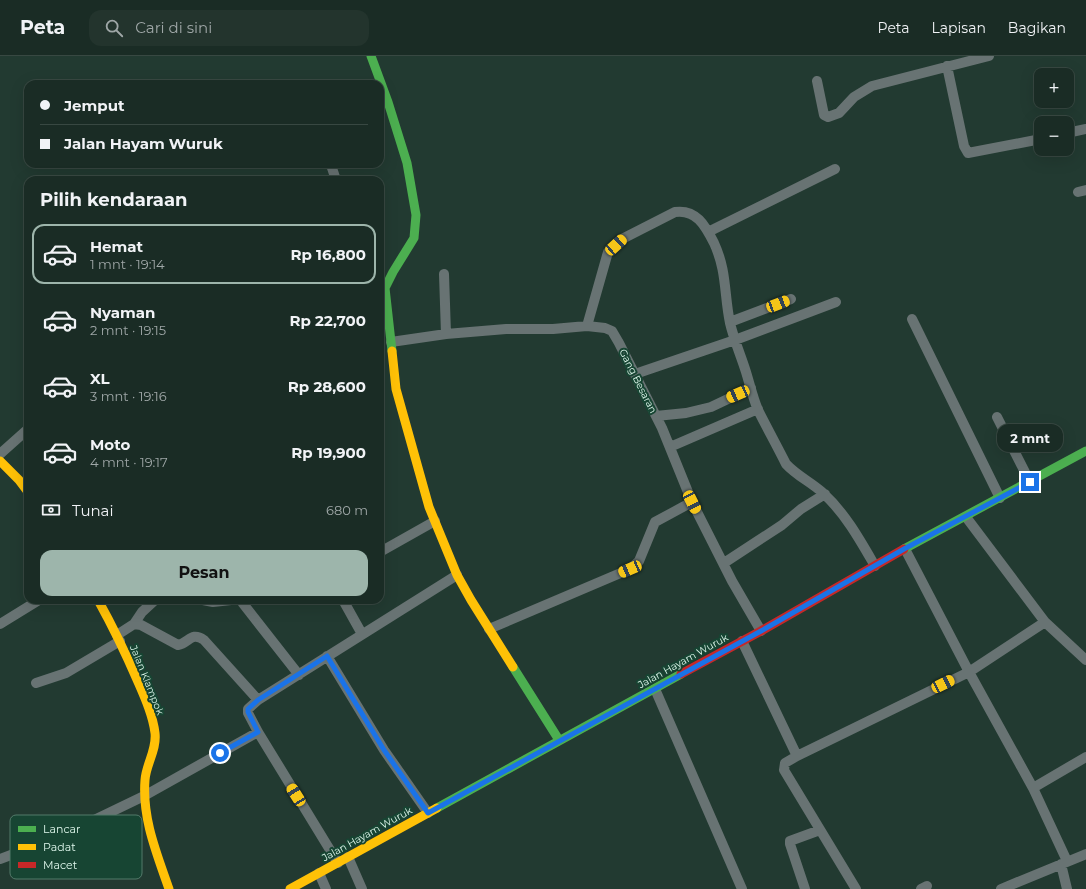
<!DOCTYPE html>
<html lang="id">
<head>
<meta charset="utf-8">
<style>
  :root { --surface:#1a2c25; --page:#23342d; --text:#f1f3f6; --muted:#9fa7a7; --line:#384842; --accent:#9db5ab }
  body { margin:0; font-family:Montserrat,sans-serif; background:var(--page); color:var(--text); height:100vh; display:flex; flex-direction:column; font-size:15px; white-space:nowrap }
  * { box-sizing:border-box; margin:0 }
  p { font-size:13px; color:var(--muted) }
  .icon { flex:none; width:22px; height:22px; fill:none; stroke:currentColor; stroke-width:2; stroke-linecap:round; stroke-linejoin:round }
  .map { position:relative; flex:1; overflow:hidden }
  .side { position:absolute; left:24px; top:120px; width:360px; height:428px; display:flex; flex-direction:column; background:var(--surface); border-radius:12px; box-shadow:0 4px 16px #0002,0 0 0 1px var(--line) }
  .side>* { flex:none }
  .guide { position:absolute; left:24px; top:24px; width:360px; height:88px; border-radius:12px; box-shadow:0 4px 16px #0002,0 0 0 1px var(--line); display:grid; align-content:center; height:88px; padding:0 16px; background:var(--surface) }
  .controls { position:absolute; left:1034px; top:12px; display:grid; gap:8px }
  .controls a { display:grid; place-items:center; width:40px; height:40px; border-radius:8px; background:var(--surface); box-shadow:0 4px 16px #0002,0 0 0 1px var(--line); font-size:20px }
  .end { position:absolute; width:18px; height:18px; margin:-9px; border:5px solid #1a73e8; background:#fff; box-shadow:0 0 0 2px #fff }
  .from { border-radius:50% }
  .bubble { position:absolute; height:28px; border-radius:12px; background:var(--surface); box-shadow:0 4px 16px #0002,0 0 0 1px var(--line); font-size:13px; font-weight:700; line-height:28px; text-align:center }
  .car { position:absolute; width:12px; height:24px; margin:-12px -6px; border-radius:5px; box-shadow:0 0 3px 1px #0007; background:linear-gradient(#f5c518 24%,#345 0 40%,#f5c518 0 76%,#345 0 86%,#f5c518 0) }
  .guide b { display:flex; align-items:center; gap:14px; height:38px; font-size:15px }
  .guide b+b { border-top:1px solid var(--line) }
  .guide i { width:10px; height:10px; background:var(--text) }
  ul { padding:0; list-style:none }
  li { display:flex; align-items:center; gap:12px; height:60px; margin:0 8px 6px; padding:0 8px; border:2px solid transparent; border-radius:12px }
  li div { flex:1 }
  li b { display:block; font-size:15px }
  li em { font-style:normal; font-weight:700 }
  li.active { border-color:var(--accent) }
  li>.icon { width:36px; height:36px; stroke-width:1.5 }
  h2 { padding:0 16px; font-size:18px; line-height:48px }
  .pay { display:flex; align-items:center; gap:10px; height:44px; padding:0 16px; font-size:15px }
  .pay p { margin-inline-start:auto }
  .primary-button { display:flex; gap:8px; margin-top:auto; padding:8px 16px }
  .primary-button a { flex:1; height:46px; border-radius:12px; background:var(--accent); color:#111; font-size:16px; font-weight:700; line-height:46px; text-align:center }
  header { display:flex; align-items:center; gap:24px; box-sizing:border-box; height:56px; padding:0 20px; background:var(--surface); border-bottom:1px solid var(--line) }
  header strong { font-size:19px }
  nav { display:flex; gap:22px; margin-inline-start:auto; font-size:14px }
  .search { width:280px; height:36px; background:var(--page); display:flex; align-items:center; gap:10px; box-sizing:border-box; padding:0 14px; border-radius:12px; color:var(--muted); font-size:15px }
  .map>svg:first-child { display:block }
</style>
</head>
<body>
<header>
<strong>Peta</strong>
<div class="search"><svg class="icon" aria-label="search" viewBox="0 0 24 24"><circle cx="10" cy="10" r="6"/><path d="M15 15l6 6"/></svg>Cari di sini</div>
<nav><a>Peta</a><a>Lapisan</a><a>Bagikan</a></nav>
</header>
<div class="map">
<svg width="1086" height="833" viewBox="0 0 1086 833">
  <rect width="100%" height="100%" fill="#223a31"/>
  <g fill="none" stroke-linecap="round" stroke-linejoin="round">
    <!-- street -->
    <path stroke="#687373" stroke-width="10" d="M947,10l17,80 4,7 73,-14
      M817,25l7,34 4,2 11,-4 15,-16 18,-11 117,-30
      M1067,77l19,-4
      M331,109l5,15
      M1078,136l8,-2
      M708,176l127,-63
      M444,218l2,60
      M912,263l88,179
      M730,266l61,-23
      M587,270l21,-74 16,-14 51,-26c21,-3 30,13 39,31 13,28 10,51 16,80 4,17 11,33 16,49 4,13 7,26 12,38 9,18 19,36 28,54 11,12 25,18 37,29 22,20 37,47 52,73
      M391,286l55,-8 60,-5h47l34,-3 18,2 7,3 7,12 43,85 30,74 40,79 29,50
      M635,318l100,-34 101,-38
      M656,360l30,-3 25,-6 40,-19
      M997,361l33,65
      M670,391l88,-38
      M0,398l28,-25
      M966,461l79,105 41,38
      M905,493l64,123 64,116 34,73
      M380,496l55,-31
      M724,507l58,-38 19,-16 24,-15
      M203,544l10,2 18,-2
      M239,544l2,1 58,74
      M343,544l19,34
      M0,568l39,-24
      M134,568l8,-12 13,-12
      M489,573l141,-60 9,-8 16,-39 37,-20
      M117,579l17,-11 7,1 37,20c11,-2 13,-14 26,-5l54,60
      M742,585l55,115 -12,7 -1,7 72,119
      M327,600l57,94 44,63
      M36,627l30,-10 54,-32
      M655,633l87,200
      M797,700l172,-84 76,-50
      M1033,732l53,-31
      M348,801l14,32
      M0,803l61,-23 83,-40 114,-64
      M338,807l-80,-131 -10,-19v-4l10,-9 199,-125
      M1061,808l6,25
      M319,817l7,16
      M805,833l-15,-45v-3l30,-11
      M921,833l6,-3
      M1001,833l85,-35"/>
    <!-- fast -->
    <path stroke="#4caf50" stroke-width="9" d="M371,0l17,46 19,61 9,52 -2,23 -21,34 -8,16 7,63
      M904,493l182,-98
      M513,611l46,73
      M437,752l244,-134"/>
    <!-- slow -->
    <path stroke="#ffc107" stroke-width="9" d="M392,295l4,38 33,118 28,68 14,25 42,67
      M0,405l19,19 9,12
      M98,544c15,27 28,54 40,82 7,16 15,34 17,51 2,17 -9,31 -10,47 -3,39 12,74 24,109
      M290,833l147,-81"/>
    <!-- jam -->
    <path stroke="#c62828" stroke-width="9" d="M681,618l80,-43 143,-82"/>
  </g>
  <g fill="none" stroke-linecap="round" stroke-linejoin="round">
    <!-- route -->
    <path stroke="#1a73e8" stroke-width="5" d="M220,697l38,-21 -10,-20v-3l10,-9 69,-44 57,94 44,63 333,-182 143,-82 126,-67"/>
  </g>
  <g text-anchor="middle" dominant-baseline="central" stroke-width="4" stroke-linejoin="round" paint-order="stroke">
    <!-- street labels -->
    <g font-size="10" fill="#dff7ec" stroke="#174533">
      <text transform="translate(638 325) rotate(63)">Gang Besaran</text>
      <text transform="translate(683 605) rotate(-29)">Jalan Hayam Wuruk</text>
      <text transform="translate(147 624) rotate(68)">Jalan Klampok</text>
      <text transform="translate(367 778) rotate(-29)">Jalan Hayam Wuruk</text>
    </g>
  </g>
  <!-- legend -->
  <rect x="10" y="759" width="132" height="64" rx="6" fill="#174533" stroke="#537a6a" stroke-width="1"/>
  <rect x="18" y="770" width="18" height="6" fill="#4caf50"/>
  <rect x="18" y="788" width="18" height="6" fill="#ffc107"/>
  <rect x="18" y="806" width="18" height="6" fill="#c62828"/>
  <g font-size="11" fill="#dff7ec">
    <text x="43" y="777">Lancar</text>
    <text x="43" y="795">Padat</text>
    <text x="43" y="813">Macet</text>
  </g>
</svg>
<div class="controls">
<a>+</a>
<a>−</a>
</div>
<i class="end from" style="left:220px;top:697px"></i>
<i class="end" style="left:1030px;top:426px"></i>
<div class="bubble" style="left:997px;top:368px;width:66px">2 mnt</div>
<i class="car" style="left:616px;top:189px;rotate:48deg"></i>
<i class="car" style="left:778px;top:248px;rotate:69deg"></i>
<i class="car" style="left:738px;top:338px;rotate:246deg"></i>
<i class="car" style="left:692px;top:446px;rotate:153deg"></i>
<i class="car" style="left:630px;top:513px;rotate:247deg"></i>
<i class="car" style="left:943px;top:628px;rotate:64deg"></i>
<i class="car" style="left:296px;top:739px;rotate:328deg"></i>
<div class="guide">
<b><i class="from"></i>Jemput</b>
<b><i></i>Jalan Hayam Wuruk</b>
</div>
<section class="side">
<h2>Pilih kendaraan</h2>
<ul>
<li class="active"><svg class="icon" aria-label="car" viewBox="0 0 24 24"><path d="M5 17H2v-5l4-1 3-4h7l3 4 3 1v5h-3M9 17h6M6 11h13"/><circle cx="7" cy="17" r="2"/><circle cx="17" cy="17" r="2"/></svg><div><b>Hemat</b><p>1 mnt · 19:14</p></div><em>Rp 16,800</em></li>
<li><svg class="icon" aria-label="car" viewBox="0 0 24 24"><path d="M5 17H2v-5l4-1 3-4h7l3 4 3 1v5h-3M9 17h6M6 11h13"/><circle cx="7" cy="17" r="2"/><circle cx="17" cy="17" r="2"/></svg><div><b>Nyaman</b><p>2 mnt · 19:15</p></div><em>Rp 22,700</em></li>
<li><svg class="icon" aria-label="car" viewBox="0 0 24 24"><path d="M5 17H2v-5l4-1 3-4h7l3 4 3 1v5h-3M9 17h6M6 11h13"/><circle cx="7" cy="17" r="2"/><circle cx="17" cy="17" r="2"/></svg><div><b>XL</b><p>3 mnt · 19:16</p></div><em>Rp 28,600</em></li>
<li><svg class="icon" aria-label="car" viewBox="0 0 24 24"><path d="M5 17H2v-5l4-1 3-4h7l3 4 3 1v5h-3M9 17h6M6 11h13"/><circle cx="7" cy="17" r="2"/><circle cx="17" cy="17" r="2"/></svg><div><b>Moto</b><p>4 mnt · 19:17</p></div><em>Rp 19,900</em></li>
</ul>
<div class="pay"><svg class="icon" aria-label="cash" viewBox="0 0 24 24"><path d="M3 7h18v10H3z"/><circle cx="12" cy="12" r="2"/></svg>Tunai<p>680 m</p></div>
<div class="primary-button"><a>Pesan</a></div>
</section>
</div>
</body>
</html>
